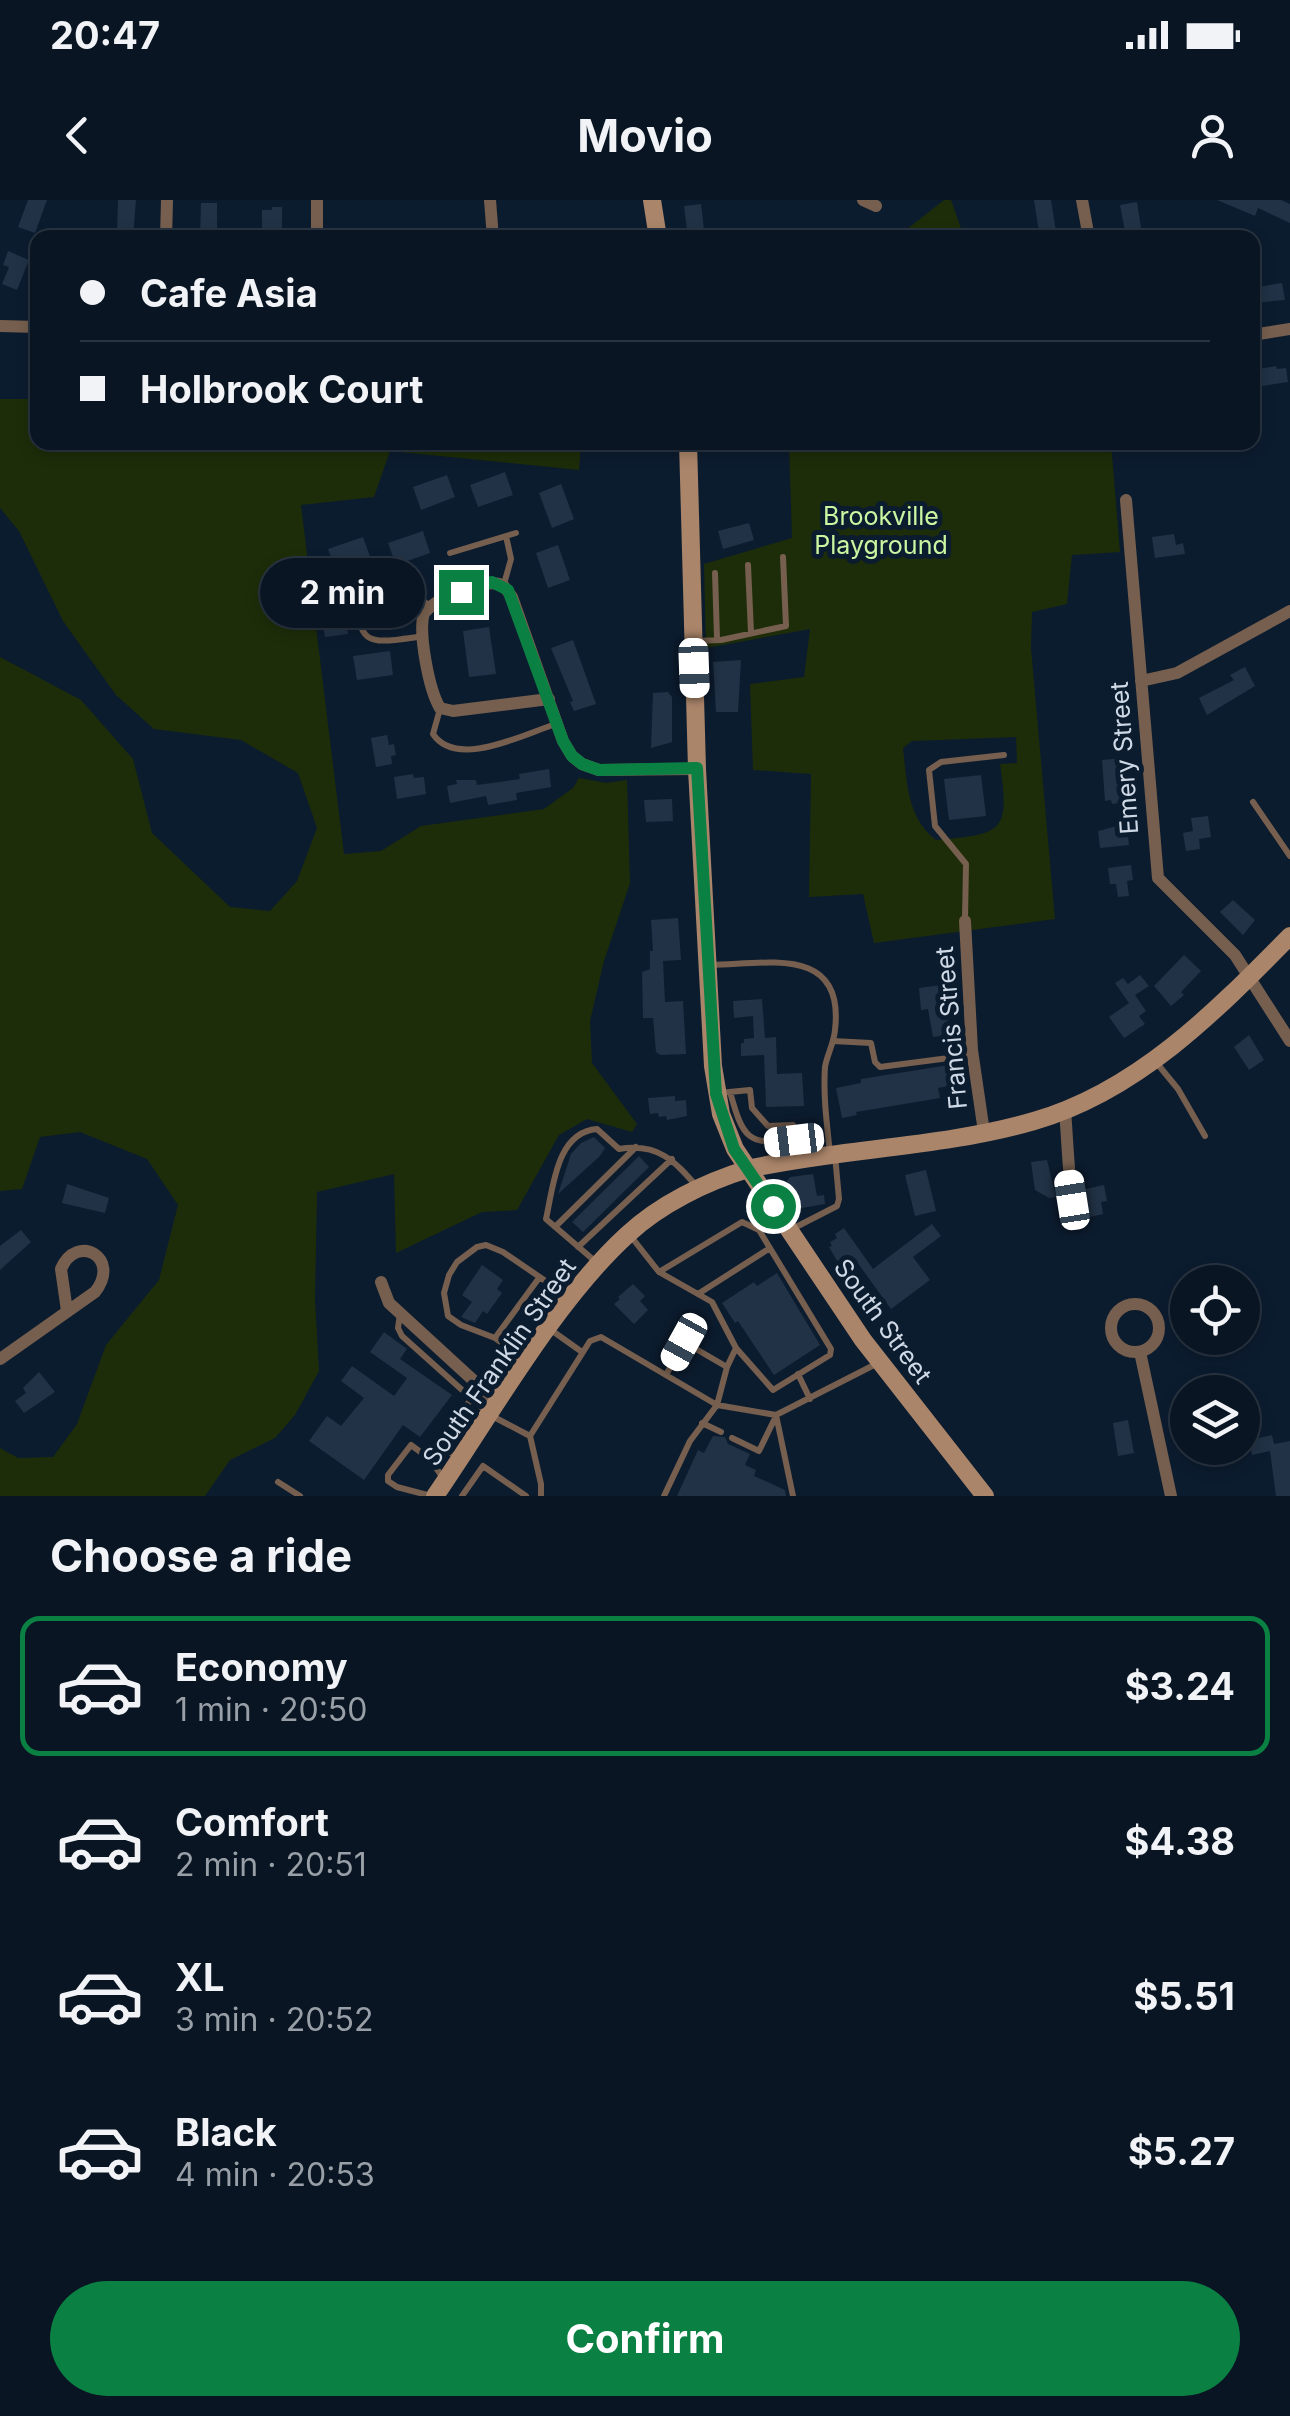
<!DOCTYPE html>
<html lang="en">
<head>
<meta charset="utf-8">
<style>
  :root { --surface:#091523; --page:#172230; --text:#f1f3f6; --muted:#999fa6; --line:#293441; --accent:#0b8043 }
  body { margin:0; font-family:Inter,sans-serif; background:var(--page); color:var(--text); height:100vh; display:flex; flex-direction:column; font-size:38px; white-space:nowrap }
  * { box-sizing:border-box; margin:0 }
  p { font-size:32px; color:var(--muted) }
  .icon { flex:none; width:55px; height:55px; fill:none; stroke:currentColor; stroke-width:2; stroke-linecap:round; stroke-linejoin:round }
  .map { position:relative; height:1296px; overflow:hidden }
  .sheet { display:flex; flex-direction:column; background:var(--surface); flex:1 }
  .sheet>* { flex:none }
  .top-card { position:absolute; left:30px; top:30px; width:1230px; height:220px; border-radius:20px; box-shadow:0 5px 15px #0003,0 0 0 2px var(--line); display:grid; align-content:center; height:220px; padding:0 50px; background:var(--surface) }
  .controls { position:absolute; left:1170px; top:1065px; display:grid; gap:20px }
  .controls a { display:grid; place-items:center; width:90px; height:90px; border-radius:50%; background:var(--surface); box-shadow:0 5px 15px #0003,0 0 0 2px var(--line); font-size:50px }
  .end { position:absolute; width:45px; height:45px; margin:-22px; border:12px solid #0b8043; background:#fff; box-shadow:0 0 0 5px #fff }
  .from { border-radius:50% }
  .bubble { position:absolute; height:70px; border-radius:35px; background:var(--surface); box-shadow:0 5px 15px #0003,0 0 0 2px var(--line); font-size:32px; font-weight:700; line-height:70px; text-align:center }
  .car { position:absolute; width:30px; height:60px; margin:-30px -15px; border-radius:12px; box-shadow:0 0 8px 2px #0007; background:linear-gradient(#fff 24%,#345 0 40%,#fff 0 76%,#345 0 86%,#fff 0) }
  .top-card b { display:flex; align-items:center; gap:35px; height:95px; font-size:38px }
  .top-card b+b { border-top:2px solid var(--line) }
  .top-card i { width:25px; height:25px; background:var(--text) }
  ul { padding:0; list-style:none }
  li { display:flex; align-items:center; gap:30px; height:140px; margin:0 20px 15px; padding:0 30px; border:5px solid transparent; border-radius:20px }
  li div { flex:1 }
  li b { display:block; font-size:38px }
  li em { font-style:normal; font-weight:700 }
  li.on { border-color:var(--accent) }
  li>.icon { width:90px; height:90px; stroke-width:1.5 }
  h2 { padding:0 50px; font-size:45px; line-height:120px }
  .primary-button { display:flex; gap:20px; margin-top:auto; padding:20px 50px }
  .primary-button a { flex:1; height:115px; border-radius:60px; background:var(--accent); color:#fff; font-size:40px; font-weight:700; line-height:115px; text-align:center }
  .status { display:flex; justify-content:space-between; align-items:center; height:70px; padding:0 50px; background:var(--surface); direction:ltr }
  .status svg { height:28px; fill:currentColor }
  header { display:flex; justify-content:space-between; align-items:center; height:130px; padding:0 50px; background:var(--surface); font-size:45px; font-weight:700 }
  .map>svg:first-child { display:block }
</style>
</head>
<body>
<div class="status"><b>20:47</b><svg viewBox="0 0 49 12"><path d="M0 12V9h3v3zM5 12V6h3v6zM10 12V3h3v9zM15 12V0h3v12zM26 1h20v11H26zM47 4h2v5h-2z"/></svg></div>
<header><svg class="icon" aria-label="back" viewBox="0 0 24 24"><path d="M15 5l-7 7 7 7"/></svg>Movio<svg class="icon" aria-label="person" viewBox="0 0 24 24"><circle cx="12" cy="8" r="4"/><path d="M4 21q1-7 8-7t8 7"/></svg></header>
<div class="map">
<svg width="1290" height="1296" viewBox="0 0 1290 1296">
  <rect width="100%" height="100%" fill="#0c1c2f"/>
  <!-- green -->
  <path fill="#1d2d09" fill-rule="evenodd" d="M944,0h7l13,37h-67z
    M0,199h37l1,43 543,1 -2,27 -189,-19 -16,46 -73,8 43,349 37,-3 40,-25 123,-17 29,-21 6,-10 28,5 20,-3 3,103 -26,78 -14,60 2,42 45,61 -5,8 -45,-13 -28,16 -42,75 -35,2 -86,41 -2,-79 -77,18 -2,108 4,71 -24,44 -20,23 -45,22 -25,36h-205v-48l18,10 35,-1 24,-33 29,-79 53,-65 19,-75 -31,-46 -67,-27 -40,5 -18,52 -22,2v-534l81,43 52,59 19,74 78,74 40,4 27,-30 20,-53 -19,-55 -57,-33 -87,-11 -38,-34 -53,-74 -44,-90 -19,-23z
    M789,243h322l9,109 -48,3 -5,49 -35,8 -1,36 24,271 -181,24 -11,-49 -54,3 2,-123 -58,-4 -3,-86 54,-7 6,-48 -104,19 -2,-84 88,-26zM1016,537l1,26 -17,1c10,69 3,70 -64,76 -29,-22 -29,-58 -33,-92l9,-7z"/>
  <!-- building -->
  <path fill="#213246" d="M28,0h19l-12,33 -17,-6z
    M118,0h18l-3,37h-13l-3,-4z
    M1034,0h17l6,38h-17z
    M1217,0h64l9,4v19l-32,-15 -3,8z
    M1137,2l5,32 -16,3 -6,-32z
    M201,3h16v35h-17z
    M701,4l4,34h-17l-4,-32z
    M272,7h10v24h-4v7h-16v-28h10z
    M8,51l21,9 -12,30 -15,-6 7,-17 -6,-2z
    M1282,83l3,17 -33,3v-15z
    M1276,166l1,3 9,-1 2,14 -33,5 -2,-17z
    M505,272l8,23 -35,12 -8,-22z
    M447,275l8,22 -34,13 -8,-23z
    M561,284l13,35 -22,9 -13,-35z
    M749,323l5,17 -31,9 -5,-18z
    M423,331l7,22 -34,12 -8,-22z
    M1174,334l2,11 7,-2 2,11 -30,4 -3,-21z
    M363,337l8,22 -35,12 -8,-22z
    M558,345l12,35 -22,8 -12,-35z
    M343,397l5,37 -23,3 -6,-37z
    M489,427l7,47 -27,3 -6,-46z
    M573,440l23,64 -22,7 -4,-9 3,-1 -22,-53z
    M390,451l3,24 -36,5 -4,-24z
    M741,460l-3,52h-22l-3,-50z
    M1245,467l10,19 -48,29 -8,-17 35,-18 -4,-5z
    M668,492l4,5v45l-21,6 2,-55z
    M387,535l2,10 5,-1 2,11 -5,1 1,8 -16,3 -5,-29z
    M1122,558l2,44 -12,2 -1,-4 -6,1 -3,-41z
    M549,569l2,18 -35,6 1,7 -29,5 -2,-9 -36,7 -3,-17 10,-2 -1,-4h20l1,5 43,-6 -1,-5z
    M413,574l1,4 10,-1 2,17 -29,5 -3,-22z
    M981,575l5,41 -37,4 -5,-41z
    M672,599l1,22 -27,1 -2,-22z
    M1208,616l3,21 -12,2 1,10 -14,2 -3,-18 10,-2 -2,-13z
    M1121,625l6,2 2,18 -29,3 -2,-17z
    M1131,665l2,15 -6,1 2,15 -11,1 -2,-13h-6l-2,-16z
    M1233,700l22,20 -12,15 -23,-23z
    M678,718l3,42 -18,1 2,41 18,-1 3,53 -26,1 -4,-3 -3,-34h-10l-1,-46 8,-3v-18h3l-2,-31z
    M1184,755l17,16 -20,21 3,3 -13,11 -17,-20z
    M1140,775l9,11 -14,9 11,16 -7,5 6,8 -21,14 -15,-21 20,-14 -14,-20 8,-5 5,6z
    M942,785l9,50 -18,2 -5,-28 -7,1 -2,-22z
    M762,799l3,39 11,-1 1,37 25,-1 2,33 -38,1 -2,-52 -23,1v-13h3v-4l10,-1 -1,-22 -19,2 -1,-17z
    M1249,835l15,25 -15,10 -15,-23z
    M955,864l3,20 -20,4 2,10 -84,14 1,3 -15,3 -6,-30 25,-5v-4z
    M675,896v5l11,-1 1,16 -20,4 -1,-4 -7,1 -1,-4 -8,1 -2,-16z
    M594,937l11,11 -5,8 -42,38 13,-40 10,-11z
    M639,956l10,11 -66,65 -11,-10z
    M1047,960l9,37 -7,1 -14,-8 -4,-28z
    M926,970l10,41 -21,5 -10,-41z
    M813,974l4,22 7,-1 1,9 -29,5 -8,-12 -2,-15 4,-5z
    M67,984l42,14 -4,15 -43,-10z
    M1104,985l3,16 -6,1 2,12 -13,3 -2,-10 -5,1 -2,-18z
    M932,1024l9,12 -28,21 17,23 -39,29 -34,-47 -4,-3 -13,7 -11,-19 3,-1 -2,-4 7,-4 -2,-4 9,-6 29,41z
    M21,1030l10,12 -31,28v-24z
    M482,1065l21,15 -6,9 5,4 -15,21 -4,-3 -8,12 -14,-6 11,-15 -10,-7z
    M777,1073l43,72 -46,30 -36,-54 -3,2 -13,-20 32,-21 3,4z
    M633,1084l12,12 -5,5 8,9 -14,14 -20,-20 6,-5 -2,-2z
    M384,1132l23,17 -7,10 52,36 -32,42 -17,-12 -39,55 -55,-39 18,-25 14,10 23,-28 -23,-17 11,-15 42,30 13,-18 -37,-26z
    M39,1172l16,20 -31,21 -9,-12 11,-8 -3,-5z
    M1128,1220l6,33 -16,3 -5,-33z
    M1272,1235l2,9 16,-3v55h-14l-6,-45 -18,4 -3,-15z
    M713,1236l12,1 3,7 22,10 -5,11 11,5 -2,6 31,14 1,6h-109l21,-46 6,3z"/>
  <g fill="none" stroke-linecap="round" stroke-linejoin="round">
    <!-- service -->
    <path stroke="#765f4e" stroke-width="6" d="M450,353l66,-20
      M748,365l3,68
      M715,373l2,65
      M504,384l7,-25 -5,-23
      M423,436c-59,9 -65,11 -67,-53l9,-9c26,-5 47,15 64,32
      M695,441l26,-1 65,-14 -3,-69
      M440,509l-7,25c24,36 93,-1 123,-10
      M1253,602l37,54
      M965,719l1,-55 -31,-38 -6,-56 12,-8 63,-7
      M711,765c57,-1 134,-20 124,65 -1,13 -8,25 -10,37 -2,29 2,58 5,86
      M833,841l38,2 4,19 5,5 92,-12
      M1155,861l23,28 27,47
      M730,892c13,46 17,54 65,48
      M719,893l31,-3 2,18 16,18 25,-1 3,33
      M555,1027l81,-80
      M792,1029l45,-23 2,-7 -4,-44
      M629,1034l30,38 53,30 24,46 37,42 57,-35 1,-6 -72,-119 -17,-8 -83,50
      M578,1047l94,-88
      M596,1062l-50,-43c7,-30 10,-87 51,-90l22,20c39,-6 55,11 79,39
      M698,1094l72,-46
      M400,1114l-2,14 4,8 88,79 40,21
      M551,1130l31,22
      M495,1138l44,-60
      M522,1157l-27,-19 -34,-13 -13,-9 -4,-23 5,-18 8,-13 20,-15 9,-2 17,7 63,43
      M798,1174l12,25
      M666,1175l18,-33 43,25
      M776,1215l17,81
      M702,1223l19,9
      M732,1238l27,13 17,-35
      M458,1259l-13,-11 -2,-8 28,-41
      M278,1282l22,14
      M431,1296l-34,-9 -9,-6v-6l23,-30 19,14 13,19
      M462,1296l21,-30 43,30
      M541,1296v-12l-11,-48 60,-95 11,-4 116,68 59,10 102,-52
      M664,1296l26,-55 27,-36 10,-38 9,-19"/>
    <!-- minor -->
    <path stroke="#765f4e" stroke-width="12" d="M317,0v38
      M490,0l3,38
      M863,0l13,6
      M1082,0l7,38
      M166,38l1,-38
      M0,126l38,1
      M1252,135l38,-6
      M1126,300l32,378 77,77 55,86
      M1141,481l36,-8 113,-62
      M549,499l-96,12 -13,-3c-11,-18 -22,-75 -16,-95 15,-17 58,-35 79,-28l9,12 51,144 9,15 10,8 17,6 98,-1
      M965,721l7,129 12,82
      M1065,910c3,39 4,76 10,114
      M381,1082l8,21 109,100
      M1111 1128a24 24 0 1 1 48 0a24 24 0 1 1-48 0Z
      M1140,1152l31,144
      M0,1159l95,-67c27,-34 -18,-60 -34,-23l6,42"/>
    <!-- secondary -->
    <path stroke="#aa856a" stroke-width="18" d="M652,0l6,38
      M688,242l9,327 16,297 8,48 14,35 128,191 122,156
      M435,1296c57,-83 119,-194 192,-261 33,-31 79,-53 121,-66 94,-21 193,-21 286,-48 104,-30 182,-110 256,-185"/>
  </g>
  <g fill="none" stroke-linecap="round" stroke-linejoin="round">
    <!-- route -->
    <path stroke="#0b8043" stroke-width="12" d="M461,392l31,-10 16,8 55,151 9,15 10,8 17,6 98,-2 19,326 18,55 39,57"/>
  </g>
  <g text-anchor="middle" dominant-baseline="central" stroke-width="10" stroke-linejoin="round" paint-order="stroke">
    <!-- park labels -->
    <g font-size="25" fill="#caf5a1" stroke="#0c1c2f">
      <text x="881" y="316">Brookville<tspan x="881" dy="29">Playground</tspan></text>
    </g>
    <!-- street labels -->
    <g font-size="25" fill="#ced9e5" stroke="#0c1c2f">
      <text transform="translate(1124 558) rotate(-94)">Emery Street</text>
      <text transform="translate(951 828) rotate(-95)">Francis Street</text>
      <text transform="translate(883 1121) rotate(54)">South Street</text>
      <text transform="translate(499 1162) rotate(-55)">South Franklin Street</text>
    </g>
  </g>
</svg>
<div class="controls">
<a><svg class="icon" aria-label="locate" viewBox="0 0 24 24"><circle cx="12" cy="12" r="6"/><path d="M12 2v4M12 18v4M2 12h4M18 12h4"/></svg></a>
<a><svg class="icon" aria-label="layers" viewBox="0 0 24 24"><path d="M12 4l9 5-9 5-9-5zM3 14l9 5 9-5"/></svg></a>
</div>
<i class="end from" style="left:773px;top:1006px"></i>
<i class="end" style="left:461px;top:392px"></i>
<div class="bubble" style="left:260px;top:358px;width:165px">2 min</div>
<i class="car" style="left:694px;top:468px;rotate:178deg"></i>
<i class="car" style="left:794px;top:940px;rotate:263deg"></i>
<i class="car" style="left:1072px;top:1000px;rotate:351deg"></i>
<i class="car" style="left:684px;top:1142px;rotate:209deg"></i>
<div class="top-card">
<b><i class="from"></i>Cafe Asia</b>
<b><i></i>Holbrook Court</b>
</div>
</div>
<section class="sheet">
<h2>Choose a ride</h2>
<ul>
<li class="on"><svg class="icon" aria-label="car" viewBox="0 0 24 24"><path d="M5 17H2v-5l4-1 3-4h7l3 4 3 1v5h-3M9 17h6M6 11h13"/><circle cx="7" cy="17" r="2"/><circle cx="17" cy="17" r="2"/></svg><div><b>Economy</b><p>1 min · 20:50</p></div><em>$3.24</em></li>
<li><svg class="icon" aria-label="car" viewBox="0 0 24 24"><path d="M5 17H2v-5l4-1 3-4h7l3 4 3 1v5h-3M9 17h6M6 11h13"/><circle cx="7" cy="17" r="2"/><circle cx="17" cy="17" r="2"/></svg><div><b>Comfort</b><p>2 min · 20:51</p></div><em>$4.38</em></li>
<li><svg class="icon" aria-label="car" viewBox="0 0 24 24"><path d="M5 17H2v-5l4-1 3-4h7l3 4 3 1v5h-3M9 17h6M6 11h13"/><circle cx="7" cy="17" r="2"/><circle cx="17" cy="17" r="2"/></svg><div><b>XL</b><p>3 min · 20:52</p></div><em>$5.51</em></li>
<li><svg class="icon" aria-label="car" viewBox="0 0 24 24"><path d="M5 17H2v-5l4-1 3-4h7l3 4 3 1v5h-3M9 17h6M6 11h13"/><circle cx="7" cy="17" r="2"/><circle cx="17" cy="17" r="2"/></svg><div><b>Black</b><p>4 min · 20:53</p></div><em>$5.27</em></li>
</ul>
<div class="primary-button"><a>Confirm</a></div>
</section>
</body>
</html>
